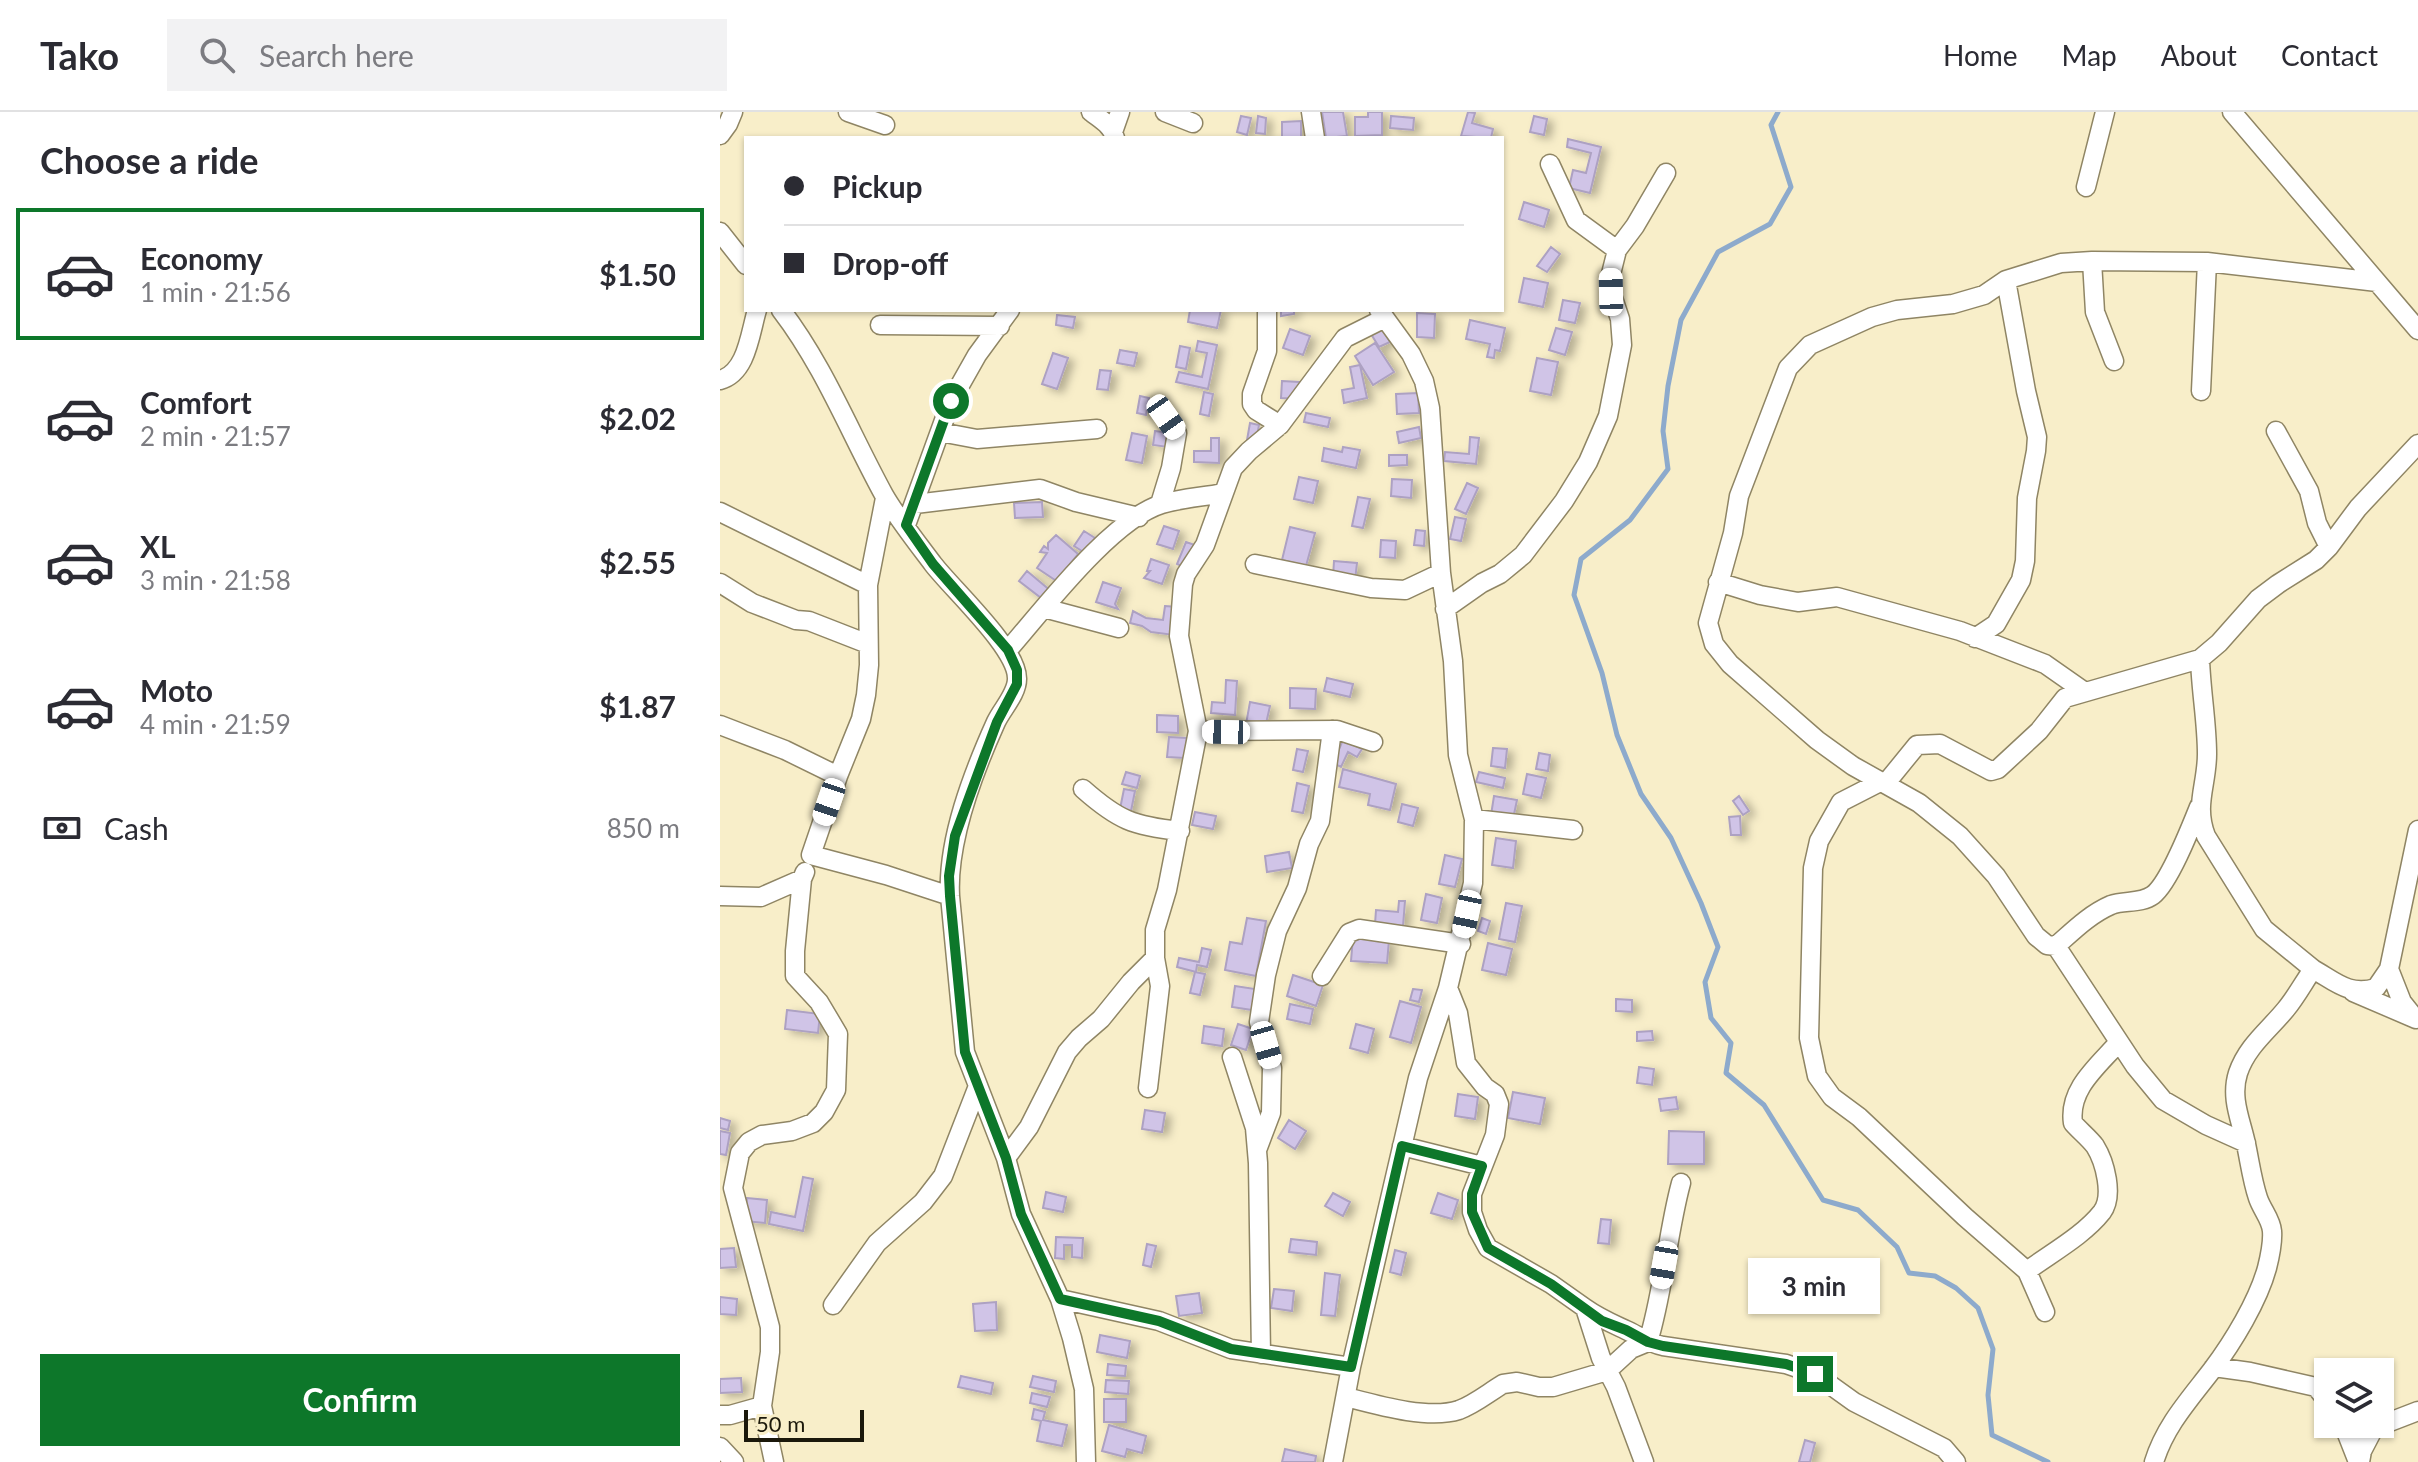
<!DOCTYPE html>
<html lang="en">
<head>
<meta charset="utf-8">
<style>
  :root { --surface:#fff; --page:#f2f2f3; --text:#2b2b33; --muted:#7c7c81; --line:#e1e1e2; --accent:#0d772a }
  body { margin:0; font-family:Lato,sans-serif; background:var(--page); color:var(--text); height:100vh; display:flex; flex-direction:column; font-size:30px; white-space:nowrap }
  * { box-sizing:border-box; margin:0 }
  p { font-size:26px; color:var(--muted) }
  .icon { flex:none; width:44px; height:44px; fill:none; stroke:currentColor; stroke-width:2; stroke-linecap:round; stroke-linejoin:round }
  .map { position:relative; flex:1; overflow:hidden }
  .panel { display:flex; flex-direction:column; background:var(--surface); width:720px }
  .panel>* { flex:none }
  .banner { position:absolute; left:24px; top:24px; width:760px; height:176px; border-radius:0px; box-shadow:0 2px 6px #0004; display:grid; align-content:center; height:176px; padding:0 40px; background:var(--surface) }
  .controls { position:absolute; left:1594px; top:1246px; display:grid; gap:16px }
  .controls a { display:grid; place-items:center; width:80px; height:80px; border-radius:0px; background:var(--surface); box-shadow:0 2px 6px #0004; font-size:40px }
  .scale { position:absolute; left:24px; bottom:20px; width:120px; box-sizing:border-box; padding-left:8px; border:4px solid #1b180b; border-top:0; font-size:22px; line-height:28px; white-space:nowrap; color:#1b180b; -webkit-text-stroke:6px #f8eec9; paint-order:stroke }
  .end { position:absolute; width:36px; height:36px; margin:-18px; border:10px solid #0d772a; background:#fff; box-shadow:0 0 0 4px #fff }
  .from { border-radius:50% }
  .bubble { position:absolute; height:56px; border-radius:0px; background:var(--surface); box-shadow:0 2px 6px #0004; font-size:26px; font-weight:700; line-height:56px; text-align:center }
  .car { position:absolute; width:24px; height:48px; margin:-24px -12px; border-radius:10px; box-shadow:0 0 6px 2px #0007; background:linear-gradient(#fff 24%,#345 0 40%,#fff 0 76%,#345 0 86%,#fff 0) }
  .banner b { display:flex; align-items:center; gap:28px; height:76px; font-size:30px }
  .banner b+b { border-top:2px solid var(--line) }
  .banner i { width:20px; height:20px; background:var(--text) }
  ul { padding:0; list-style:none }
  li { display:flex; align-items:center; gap:24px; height:132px; margin:0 16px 12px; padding:0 24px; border:4px solid transparent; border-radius:0px }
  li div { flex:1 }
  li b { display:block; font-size:30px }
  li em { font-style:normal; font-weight:700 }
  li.active { border-color:var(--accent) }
  li>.icon { width:72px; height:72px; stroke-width:1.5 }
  h2 { padding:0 40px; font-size:36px; line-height:96px }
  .pay { display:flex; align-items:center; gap:20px; height:88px; padding:0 40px; font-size:30px }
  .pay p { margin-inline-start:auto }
  .cta { display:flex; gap:16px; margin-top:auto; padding:16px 40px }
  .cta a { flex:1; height:92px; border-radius:0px; background:var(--accent); color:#fff; font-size:32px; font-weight:700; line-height:92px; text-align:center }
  header { display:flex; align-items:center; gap:48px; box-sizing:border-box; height:112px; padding:0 40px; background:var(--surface); border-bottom:2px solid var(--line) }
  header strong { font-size:38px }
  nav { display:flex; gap:44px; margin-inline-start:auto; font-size:28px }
  .search { width:560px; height:72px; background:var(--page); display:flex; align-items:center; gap:20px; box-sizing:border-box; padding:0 28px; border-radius:0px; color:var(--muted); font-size:30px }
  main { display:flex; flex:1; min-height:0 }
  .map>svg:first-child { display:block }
</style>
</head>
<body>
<header>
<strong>Tako</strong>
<div class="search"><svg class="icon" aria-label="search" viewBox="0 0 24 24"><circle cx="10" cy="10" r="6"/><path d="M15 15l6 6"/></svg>Search here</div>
<nav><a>Home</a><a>Map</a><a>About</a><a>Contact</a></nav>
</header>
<main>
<section class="panel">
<h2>Choose a ride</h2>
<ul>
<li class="active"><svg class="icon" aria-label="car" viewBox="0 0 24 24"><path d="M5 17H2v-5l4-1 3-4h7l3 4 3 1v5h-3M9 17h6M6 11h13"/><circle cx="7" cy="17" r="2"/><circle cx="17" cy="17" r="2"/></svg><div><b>Economy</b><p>1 min · 21:56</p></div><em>$1.50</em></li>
<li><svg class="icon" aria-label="car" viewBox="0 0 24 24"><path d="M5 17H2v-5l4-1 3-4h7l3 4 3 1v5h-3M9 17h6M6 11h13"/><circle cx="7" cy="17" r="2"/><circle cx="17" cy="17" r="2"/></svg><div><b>Comfort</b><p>2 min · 21:57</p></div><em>$2.02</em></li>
<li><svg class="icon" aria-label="car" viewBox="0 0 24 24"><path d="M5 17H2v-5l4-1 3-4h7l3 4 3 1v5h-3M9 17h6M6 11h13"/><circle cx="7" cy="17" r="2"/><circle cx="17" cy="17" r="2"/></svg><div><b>XL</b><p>3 min · 21:58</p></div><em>$2.55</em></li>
<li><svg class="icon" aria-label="car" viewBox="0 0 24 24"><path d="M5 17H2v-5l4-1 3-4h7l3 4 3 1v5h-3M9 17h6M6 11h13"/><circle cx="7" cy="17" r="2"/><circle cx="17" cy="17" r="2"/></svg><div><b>Moto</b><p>4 min · 21:59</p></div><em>$1.87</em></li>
</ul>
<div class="pay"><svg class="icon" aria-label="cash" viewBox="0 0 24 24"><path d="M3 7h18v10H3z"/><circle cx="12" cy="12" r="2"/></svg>Cash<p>850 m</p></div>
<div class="cta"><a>Confirm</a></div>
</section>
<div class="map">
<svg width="1698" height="1350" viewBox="0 0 1698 1350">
  <defs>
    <filter id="shadow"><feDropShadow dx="6" dy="3.5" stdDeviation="4" flood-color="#0004"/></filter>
  </defs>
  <rect width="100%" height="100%" fill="#f8eec9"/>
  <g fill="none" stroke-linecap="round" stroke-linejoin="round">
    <!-- stream -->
    <path stroke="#8daacc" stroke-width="5" d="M1058,0l-7,13 20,62 -21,37 -52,28 -37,68 -13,66 -5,45 5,38 -38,51 -49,39 -7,36 28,78 15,62 24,59 30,44 30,65 17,44 -13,35 6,36 20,25 -5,30 38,32 59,95 35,10 39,37 12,26 26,3 21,12 22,20 15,41 -5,46 4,40 56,27"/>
  </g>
  <!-- building -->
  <path fill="#d0c4e7" stroke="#ada1c2" stroke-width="2" filter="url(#shadow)" d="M602,0h21l4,24 -21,2z
    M648,0h14v23l-27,1v-19h13z
    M748,0l7,1 -3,10 21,6 -2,9 -30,-2z
    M521,4l10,2 -4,17 -10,-3z
    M538,4l8,2 -1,16 -9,-1z
    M671,4l23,2 -1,12 -23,-2z
    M814,4l13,3 -3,16 -14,-3z
    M581,9v17h-19v-16z
    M848,27l33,8 -11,46 -21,-5 4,-18 13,3 5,-20 -24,-6z
    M804,90l25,8 -5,17 -25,-8z
    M831,135l9,7 -13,18 -10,-6z
    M804,166l24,5 -5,24 -24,-5z
    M843,188l17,3 -5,20 -16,-3z
    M470,198h31l-4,18 -29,-6z
    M561,198h13v4l-13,2z
    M697,201l18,1 -1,24 -17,-1z
    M337,203l18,2 -2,11 -17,-3z
    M750,208l35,8 -5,23 -5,-1 -1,8 -7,-1 3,-13 -24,-5z
    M662,216l8,14 -11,5 -8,-13z
    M836,216l16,4 -7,23 -16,-5z
    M570,217l20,7 -7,19 -20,-7z
    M478,229l19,4 -9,44 -32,-7 3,-10 23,5 5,-24 -11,-2z
    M655,231l19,29 -21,13 -18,-29z
    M460,234l10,2 -4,21 -10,-2z
    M400,238l17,3 -3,13 -17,-3z
    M333,241l15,5 -11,31 -15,-5z
    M817,246l21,4 -7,33 -21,-4z
    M640,253l7,33 -23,5 -2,-13 12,-2 -4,-21z
    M380,258l11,1 -3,19 -11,-1z
    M562,269l17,1 -1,17 -17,-1z
    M484,280l9,2 -4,22 -9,-2z
    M698,281l1,20 -22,1 -1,-20z
    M420,284l9,2 -3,17 -9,-2z
    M586,301l24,5 -2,9 -24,-5z
    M530,311l9,2 -3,17 -9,-2z
    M699,315l2,11 -22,5 -2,-11z
    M435,319l15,2 -2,14 -15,-2z
    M412,321l15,3 -5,27 -16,-3z
    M750,325l9,1 -3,26 -32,-3 1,-9 24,2z
    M491,326h8v25l-25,-1v-11h17z
    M623,335l17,3 -4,18 -34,-7 2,-13 18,4z
    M669,343h18v10l-18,1z
    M579,365l19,4 -5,22 -19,-4z
    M672,367l20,1 -1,18 -20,-2z
    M747,371l11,5 -12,26 -11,-5z
    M638,385l12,2 -7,29 -11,-2z
    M322,390l1,15 -28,1 -1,-15z
    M735,405l11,2 -5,22 -11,-2z
    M444,414l15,5 -6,18 -16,-5z
    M570,415l25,6 -9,33 -24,-6z
    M696,418l9,1 -1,15 -10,-1z
    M364,419l11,7 -10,15 -11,-7z
    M336,423l22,19 -11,14 -2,9 -7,5 -21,-14 10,-15 -7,-1 4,-6 4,3v-6z
    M661,428l15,1 -1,17 -15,-1z
    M466,430l9,3 -9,23 -9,-4z
    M431,447l18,6 -7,19 -18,-6 6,-7h-3z
    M614,449l23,2 -2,17 -22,-3z
    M307,459l25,21 -7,9 -26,-20z
    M383,470l18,6 -6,16 3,5 -22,-7z
    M445,494l12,1 -3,28 -23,-3 -9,-6 -12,-3 3,-12 13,7 17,2z
    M607,566l26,6 -3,13 -26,-6z
    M506,568l11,1 -2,34 -24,-2 1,-11 13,1z
    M570,576l26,1 -1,20 -25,-1z
    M530,590l20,4 -5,22 -19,-4z
    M437,603l21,1v17l-21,-1z
    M449,625l18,1 -2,20 -18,-1z
    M623,628l19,9 -5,8 -9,-5 -7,15 -8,-4z
    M773,636l14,1 -2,19 -14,-2z
    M577,637l11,2 -5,21 -10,-2z
    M819,641l11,2 -2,16 -12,-2z
    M623,657l53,15 -6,26 -22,-5 2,-11 -31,-7z
    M406,660l14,4 -3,12 -15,-4z
    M759,660l26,6 -2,10 -27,-6z
    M807,662l19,4 -5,20 -18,-4z
    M577,671l12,3 -6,27 -11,-2z
    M404,677l11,2 -5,25 -11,-2z
    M774,684l23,4 -4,19 -22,-4z
    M1019,684l10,15 -6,4 -10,-14z
    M682,692l16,4 -5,18 -15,-4z
    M475,700l21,4 -3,13 -21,-4z
    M1020,704l1,19h-10l-2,-18z
    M776,726l20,3 -3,27 -21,-3z
    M569,740l3,16 -25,4 -2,-16z
    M725,743l17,4 -7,28 -16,-3z
    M706,782l16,4 -5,25 -16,-3z
    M679,789h6l-2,25 -28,-2 1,-14 22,2z
    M786,791l16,3 -7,36 -16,-3z
    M527,806l19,3 -10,55 -31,-6 5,-28 12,2z
    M762,806l8,3 -4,13 -8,-3z
    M633,825l36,3 -2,23 -36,-2z
    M768,831l24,6 -6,26 -24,-5z
    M482,836l9,2 -4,17 -10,-2 -1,7 -19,-5 2,-9 20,4z
    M475,860l10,2 -5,21 -10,-2z
    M573,863l30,10 -7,21 -29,-10z
    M515,874l20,3 -3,21 -20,-3z
    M693,877l9,1 -3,12 -9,-2z
    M896,887l16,1v12l-16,-1z
    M680,889l21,6 -10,36 -21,-6z
    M570,892l23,5 -3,15 -23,-5z
    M67,898l33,4 -2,19 -33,-4z
    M518,912l15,5 -7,21 -15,-5z
    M636,912l18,5 -6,24 -18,-5z
    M484,914l20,3 -2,17 -20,-3z
    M932,919l1,9 -16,1v-9z
    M919,955l15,2 -2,16 -15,-2z
    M793,980l32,6 -5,26 -32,-6z
    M738,982l20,3 -3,22 -20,-3z
    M956,985l2,12 -17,2 -2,-12z
    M425,998l20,3 -3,19 -20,-3z
    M0,1006l10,3 -2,9 -8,-2z
    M569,1008l17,11 -11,18 -17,-11z
    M0,1019l10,2 -4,22 -6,-1z
    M949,1019l35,1v32h-36z
    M83,1065l10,2 -10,52 -34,-7 2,-12 24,5z
    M326,1080l20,5 -3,15 -20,-4z
    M613,1081l17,9 -7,14 -18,-10z
    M718,1081l20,7 -6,19 -21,-6z
    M27,1086l20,2 -2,23 -21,-2z
    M881,1107l10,1 -2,24 -11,-1z
    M336,1125l27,1 -1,20 -10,-1v-12h-8v14l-9,-1z
    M571,1127l26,3 -1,13 -27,-3z
    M427,1132l9,2 -5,21 -8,-2z
    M14,1136l2,19 -16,1v-19z
    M675,1138l11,3 -5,22 -11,-3z
    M605,1161l15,2 -5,41 -14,-1z
    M554,1177l20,2 -2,20 -21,-3z
    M479,1181l3,20 -23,3 -3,-20z
    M0,1185l17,2 -1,16 -16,-1z
    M276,1190l1,28 -22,1 -2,-27z
    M380,1223l30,6 -3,17 -30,-6z
    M388,1252l18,2 -1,10 -18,-1z
    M241,1264l32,7 -2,11 -33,-7z
    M313,1264l23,5 -2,11 -24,-5z
    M21,1266l1,14 -22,1v-14z
    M386,1268l23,1 -1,13 -23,-2z
    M312,1281l18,4 -3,10 -17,-4z
    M384,1287h22v23h-22z
    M314,1297l11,3 -2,8 24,5 -5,21 -25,-5 4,-20 -9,-2z
    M389,1313l37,11 -4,17 -15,-4 -2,8 -23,-6z
    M1085,1328l10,3 -5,19h-11z
    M565,1337l31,7 -1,6h-33z"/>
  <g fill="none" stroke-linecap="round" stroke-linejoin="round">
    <defs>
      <path id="minor" d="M128,0l37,13
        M371,0c10,7 21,14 24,26
        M445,0l28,11
        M591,0l4,26
        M1512,0l186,218
        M393,20l7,-20
        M0,23l8,-11 5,-12
        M830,52l26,56 41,30
        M1366,75l19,-75
        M0,120l26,33
        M1372,149l3,51 19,49
        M61,198c43,56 69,123 103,185 12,21 34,49 49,69 20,26 85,85 84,115 0,15 -15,30 -21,43 -23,51 -49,118 -46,174l15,156 41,106 15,56 39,85 12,39 12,51 2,73
        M547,198v41l-15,43v10l4,6 24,15
        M160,213l120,1
        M0,268c27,-7 30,-47 37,-70
        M1481,279l6,-129
        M1556,319l33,60 8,32 12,24
        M220,320l37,7 120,-10
        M165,386l-17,87 1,80 -3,30 -5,24 -23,57 -27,79 75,20 64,21
        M195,392l125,-15 36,13 63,15
        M440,392l11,-36 6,-35 -11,-16
        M0,400l148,73
        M186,413l45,-124 26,-46 33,-45
        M535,452l116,24 34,2 36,-17
        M998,470l42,13 38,7 39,-5 123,34 85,33 40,28
        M0,471l32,20 44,17 13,1 59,23
        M324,496l75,20
        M725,497l37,-26 18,-9 23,-19 41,-54 24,-39 20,-46 14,-71 -2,-26 -9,-27v-18l6,-24 18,-24 31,-53
        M1255,526l21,-14 25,-44 4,-19 2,-63 9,-47 1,-14 -11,-46 -20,-111
        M288,538c35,-40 104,-131 154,-146 20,-6 41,-7 61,-11
        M1480,547c1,32 7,64 7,95 0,31 -13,51 -1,82l58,93 49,40
        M0,613l65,25 53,26
        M478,619l139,-1 36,12
        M1162,669l-41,21 -22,39 -6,27 -4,170 8,38 15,21 27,20 106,100 62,54 18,41
        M1166,671l31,-38 23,-1 51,27 7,-2 41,-38 26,-33 135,-39 19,-16 39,-44 20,-15 38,-24 13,-13 29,-39 60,-64
        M363,677c35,31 50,37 97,42
        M754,707l99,11
        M0,784l41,1 41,-18 3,-7
        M1336,834c17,-15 34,-32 55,-41 13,-5 30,-1 42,-10 16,-12 38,-68 46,-88
        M1669,857l13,33 11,14
        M602,864l27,-43 10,-4 102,15
        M728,876l10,25 8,50 19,24 10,7 4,10 -4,31 -23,59v18l6,18 10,18 63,36 34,24 16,50 15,29 28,75
        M1633,880l63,27
        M512,945l23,71 3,35 3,191
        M428,976l12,-102 -5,-28v-28l12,-40 31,-159 -19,-95 4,-52 3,-10 19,-29 28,-77 16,-17 31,-26 65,-87 40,-20
        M1526,1031l-40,-18 -43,-25 -28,-34 -79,-120 -9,-1 -11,-9 -40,-60 -36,-40 -41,-33 -66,-37 -36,-26 -87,-76 -16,-20 -6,-21 25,-90 6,-37 49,-128 22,-23 62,-28 25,-7 56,-6 31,-9 22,-15 55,-17 31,-2 115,1 170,20
        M682,1034l80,20
        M537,1038l14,-37 1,-45 -13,-46 7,-47 11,-44 20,-43 12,-44 11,-23 12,-91
        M286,1046l23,-31 38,-75 12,-14 22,-19 30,-37 24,-24
        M1307,1159c24,-18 56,-35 75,-59 12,-16 3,-50 -7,-66 -6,-8 -15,-15 -22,-23 -5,-34 25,-57 46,-81
        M340,1187l99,22 72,28 120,18
        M113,1193l44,-62 46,-41 20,-26 35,-90
        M865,1196c14,10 26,15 41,22 13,6 23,13 37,16l123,18 29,10 39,28 90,46 12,14
        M1494,1255l36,5 66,15 12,15
        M626,1285c31,8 82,23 113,13 16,-6 29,-17 44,-26l14,-2 22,5h14l54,-16 24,-22 17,-7c16,-52 19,-107 33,-159
        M0,1303h10l32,-9
        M1623,1312l15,38
        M0,1335l14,15
        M54,1350l-12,-56 8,-54v-25l-37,-139 7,-35 9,-11 13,-7 30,-4 21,-8 11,-11 12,-22 2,-56 -19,-32 -24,-26v-25l7,-72
        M613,1350l18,-95 67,-289 30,-90 25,-105 1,-64 -16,-64 -5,-94 -12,-88 -11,-165 -6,-27 -13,-27 -32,-44
        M1434,1350c11,-36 35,-62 58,-92 21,-28 46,-69 55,-102 3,-12 6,-25 5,-37 -1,-12 -10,-21 -14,-33 -6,-18 -8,-35 -12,-54 -5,-24 -16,-46 -8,-71 9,-27 31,-43 48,-64 10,-12 18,-27 27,-40 23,13 36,27 63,19l13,-19 29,-139
        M1640,1350l2,-11 12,-23 44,-17"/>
    </defs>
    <!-- minor casing -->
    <use href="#minor" stroke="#8f8564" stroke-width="21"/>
    <!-- minor -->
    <use href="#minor" stroke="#fff" stroke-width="18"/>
  </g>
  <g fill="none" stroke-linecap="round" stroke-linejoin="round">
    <!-- route -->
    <path stroke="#0d772a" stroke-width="10" d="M231,289l-45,124 27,39 75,86 9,20v14l-20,38 -42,114 -6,40 1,20 15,156 41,106 15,56 39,85 99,22 72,28 120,18 51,-221 80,20 -10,28v18l16,36 63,36 51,37 24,9 22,12 15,4 123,18 29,10"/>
  </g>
</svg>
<div class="controls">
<a><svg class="icon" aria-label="layers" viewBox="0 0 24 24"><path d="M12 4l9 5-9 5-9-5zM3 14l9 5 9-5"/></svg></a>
</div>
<div class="scale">50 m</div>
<i class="end from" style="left:231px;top:289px"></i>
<i class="end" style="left:1095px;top:1262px"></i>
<div class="bubble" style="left:1028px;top:1146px;width:132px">3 min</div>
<i class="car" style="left:891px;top:180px;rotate:359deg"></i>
<i class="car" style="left:446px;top:305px;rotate:145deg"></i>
<i class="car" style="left:506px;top:620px;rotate:271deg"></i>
<i class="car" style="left:109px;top:690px;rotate:199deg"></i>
<i class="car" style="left:747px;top:802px;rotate:192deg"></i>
<i class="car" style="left:546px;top:933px;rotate:164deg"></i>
<i class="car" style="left:944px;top:1153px;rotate:190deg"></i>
<div class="banner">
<b><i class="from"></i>Pickup</b>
<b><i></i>Drop-off</b>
</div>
</div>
</main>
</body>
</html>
